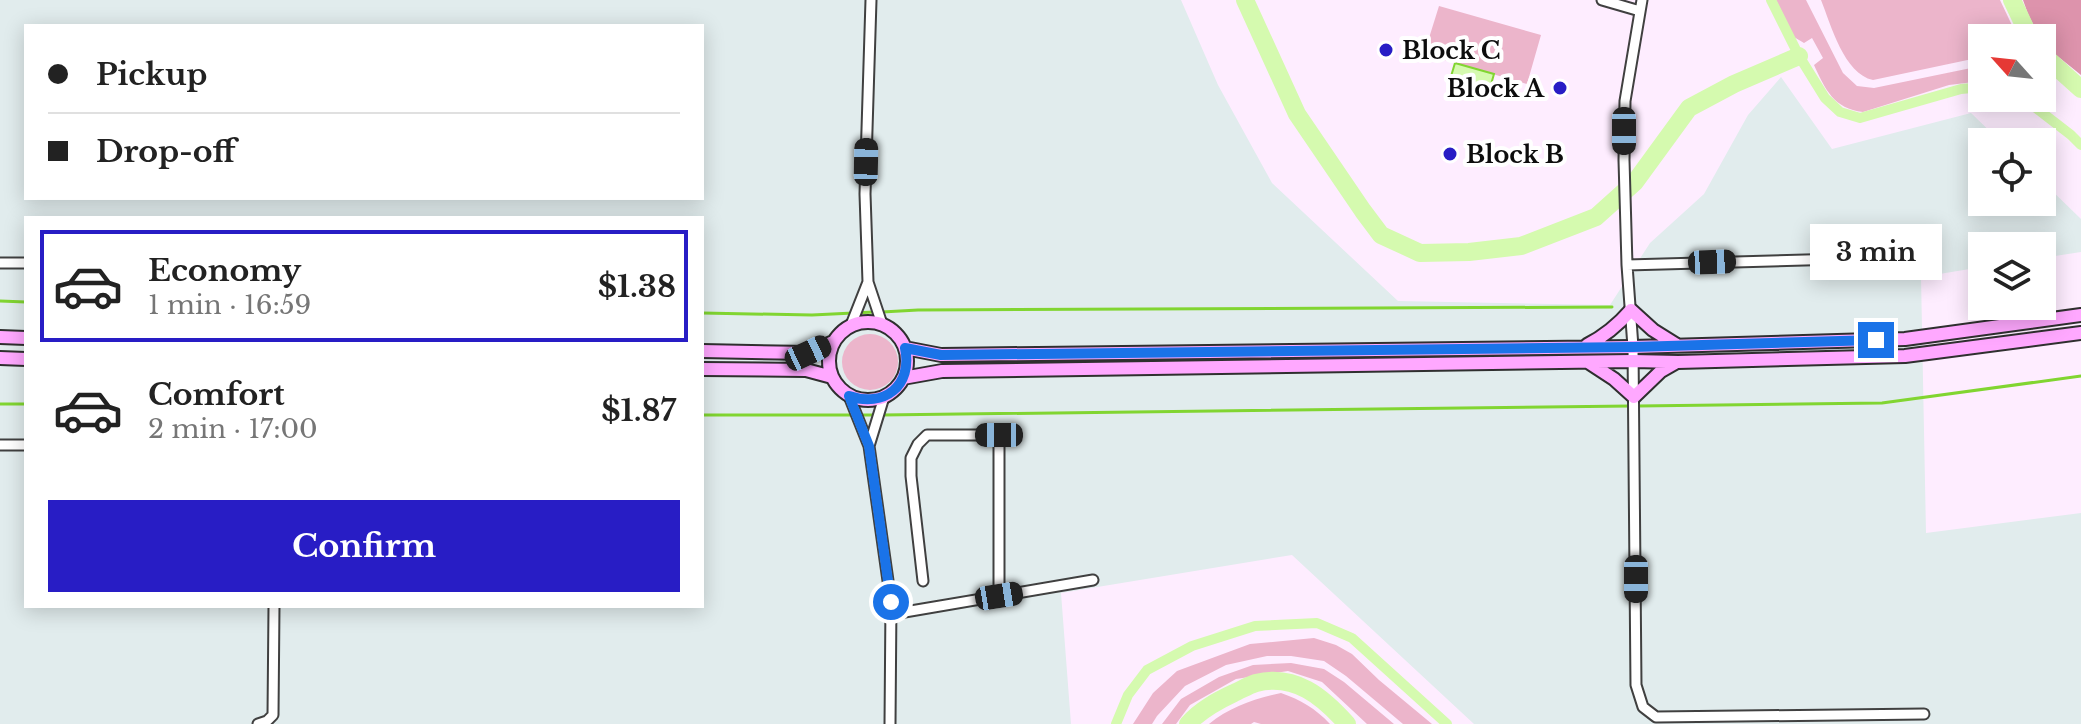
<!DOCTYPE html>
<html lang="en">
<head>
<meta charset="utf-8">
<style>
  :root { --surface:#fff; --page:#f6f6f6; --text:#222; --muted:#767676; --line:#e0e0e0; --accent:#281dc5 }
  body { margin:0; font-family:"Libre Baskerville",serif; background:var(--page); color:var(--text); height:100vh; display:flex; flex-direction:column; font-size:30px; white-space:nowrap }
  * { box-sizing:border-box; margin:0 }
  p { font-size:26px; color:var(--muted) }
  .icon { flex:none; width:44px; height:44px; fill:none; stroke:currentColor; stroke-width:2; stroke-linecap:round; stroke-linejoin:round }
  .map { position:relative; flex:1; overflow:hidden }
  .sheet { position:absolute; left:24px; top:216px; width:680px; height:392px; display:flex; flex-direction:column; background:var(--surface); border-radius:0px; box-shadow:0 4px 20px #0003 }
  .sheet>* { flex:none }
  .hud { position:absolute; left:24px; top:24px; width:680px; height:176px; border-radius:0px; box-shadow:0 4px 20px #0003; display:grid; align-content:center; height:176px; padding:0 24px; background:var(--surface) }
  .needle { width:52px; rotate:297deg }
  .fabs { position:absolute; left:1968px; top:24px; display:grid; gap:16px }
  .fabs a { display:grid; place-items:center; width:88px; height:88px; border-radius:0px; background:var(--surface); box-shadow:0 4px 20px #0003; font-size:40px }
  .end { position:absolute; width:36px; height:36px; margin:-18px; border:10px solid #1a73e8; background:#fff; box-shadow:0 0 0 4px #fff }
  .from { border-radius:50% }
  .bubble { position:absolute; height:56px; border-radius:0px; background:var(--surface); box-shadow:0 4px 20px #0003; font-size:26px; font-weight:700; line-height:56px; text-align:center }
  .car { position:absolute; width:24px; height:48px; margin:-24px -12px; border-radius:10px; box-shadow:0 0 6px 2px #0007; background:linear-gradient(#222 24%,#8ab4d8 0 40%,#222 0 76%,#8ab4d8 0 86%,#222 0) }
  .hud b { display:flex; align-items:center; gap:28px; height:76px; font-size:30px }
  .hud b+b { border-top:2px solid var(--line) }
  .hud i { width:20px; height:20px; background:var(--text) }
  ul { padding:14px 0 0; list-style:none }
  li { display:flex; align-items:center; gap:24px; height:112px; margin:0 16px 12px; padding:0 8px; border:4px solid transparent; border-radius:0px }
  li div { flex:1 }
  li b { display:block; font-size:30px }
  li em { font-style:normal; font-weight:700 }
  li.active { border-color:var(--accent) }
  li>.icon { width:72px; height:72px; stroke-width:1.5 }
  .action { display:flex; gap:16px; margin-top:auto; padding:16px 24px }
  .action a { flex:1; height:92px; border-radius:0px; background:var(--accent); color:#fff; font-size:32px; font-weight:700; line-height:92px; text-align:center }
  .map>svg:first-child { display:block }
</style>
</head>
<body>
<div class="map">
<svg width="2081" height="724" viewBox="0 0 2081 724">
  <rect width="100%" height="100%" fill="#feedff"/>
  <!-- industrial -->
  <path fill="#e1eced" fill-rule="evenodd" d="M0,0h1181l37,85 54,98 126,118 212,4 40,-62 54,-49 44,-79 33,-38 51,72 139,-36 30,29h-19v60h60v-21l39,38v33l-39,6v-12h-60v21l-61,10 5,256 155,-20v211h-607l-182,-169 -231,38 10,131h-1071zM26,26h676v172h-676zM26,218h676v388h-676z"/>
  <!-- green -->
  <path fill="#ecb5cb" d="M1776,0h30l37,73 14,13 17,2 102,-21 6,2v12l-33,4 -86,27c-29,-3 -38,-23 -49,-47l9,-7 -11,-20 -8,5 -10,-6z
    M1821,0h179l18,38h-36v21l-5,-1 -104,22c-29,-6 -42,-55 -52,-80z
    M1439,6l102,29 -14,49 -103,-30z
    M842 362a28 28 0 1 1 56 0a28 28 0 1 1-56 0Z
    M1314,638l22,7 16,9 27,26 53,44h-29l-57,-48 -22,-15 -33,-5h-24l-41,9 -41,21 -28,30 -5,8h-19l20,-31 24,-22 73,-27z
    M1291,663l33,6 20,13 50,42h-27l-45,-42 -34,-11 -52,8 -46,26 -14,19h-14l19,-25 38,-22 34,-12z
    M1281,693c20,7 34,15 49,31h-69l-7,-2 -3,2h-42c21,-17 45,-25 72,-31z"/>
  <!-- forest -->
  <path fill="#dd93ac" d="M2023,0h58v75l-36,-29 -3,-8h-2l-12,-24z"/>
  <!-- water -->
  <path fill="#d5faaf" stroke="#81d531" stroke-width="2" d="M1455,63l39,11 -6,21 -39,-12z"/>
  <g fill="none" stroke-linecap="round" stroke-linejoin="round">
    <!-- stream -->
    <path stroke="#81d531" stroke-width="3" d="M0,301l26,1
      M882,312l36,-2 694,-3
      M702,313l110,2 62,-3
      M0,404h26
      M1638,406l244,-3 199,-27
      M702,415h172
      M882,415l748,-9"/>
    <!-- canal -->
    <path stroke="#d5faaf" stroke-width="10" d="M1771,0l28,56 26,42 15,14 20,6 101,-29 21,-2
      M2023,98l48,37 10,10
      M1116,724l12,-29 19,-25 45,-24 63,-20 62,-3 35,15 95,86"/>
    <!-- river -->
    <path stroke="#d5faaf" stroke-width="18" d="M1245,0l52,114 66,97 18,24 39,18 49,-1 52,-6 75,-29 39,-35 54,-74 45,-24 65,-28
      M2012,0l18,38
      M2042,54l39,35
      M1188,724c12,-14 29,-23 46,-31 7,-3 15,-8 22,-10 39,-10 67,14 91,41"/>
    <defs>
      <path id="minor" d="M871,0l-6,194 3,88 14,42
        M1602,0l38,11
        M1642,0l-17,101 -1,59 3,105 6,82 3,338 7,22 13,10 268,-3
        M0,263h26
        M1627,265l285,-8
        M851,325l17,-43
        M849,396l20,50 22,156 -1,122
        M0,445h26
        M869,446l15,-49
        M923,581l-12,-105v-18l7,-14 9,-9h72v161
        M893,614l200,-34
        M258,724l9,-3 6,-6 1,-109"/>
      <path id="secondary" d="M829 361a39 39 0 1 1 78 0a39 39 0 1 1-78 0Z
        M0,337l26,1
        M1587,345c18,-9 31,-20 44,-35l22,20 24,15
        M905,348l36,7 692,-8 272,-8 176,-24
        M702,351l106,2 25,-11
        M0,358l26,1
        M1588,362l26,17 20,18 27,-26 14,-8
        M702,369l104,1 26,7
        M903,378l39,-7 691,-10 45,1 227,-6 176,-23"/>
    </defs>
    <!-- minor casing -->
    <use href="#minor" stroke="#404040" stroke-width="13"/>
    <!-- secondary casing -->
    <use href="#secondary" stroke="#2f2f2f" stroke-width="16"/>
    <!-- minor -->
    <use href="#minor" stroke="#fff" stroke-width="9"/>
    <!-- secondary -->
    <use href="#secondary" stroke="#ffa8ff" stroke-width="12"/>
  </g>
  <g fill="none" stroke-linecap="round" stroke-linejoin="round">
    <!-- route -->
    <path stroke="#1a73e8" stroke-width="10" d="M891,602l-22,-156 -20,-50c35,12 64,-10 56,-48l36,7 692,-8 243,-7"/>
  </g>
  <!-- markers -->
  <g fill="#281dc5" stroke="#fff" stroke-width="3">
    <circle cx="1386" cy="50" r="8"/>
    <circle cx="1560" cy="88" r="8"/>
    <circle cx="1450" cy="154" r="8"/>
  </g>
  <g text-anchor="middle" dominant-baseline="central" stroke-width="8" stroke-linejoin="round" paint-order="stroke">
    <!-- poi labels -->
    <g font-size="24" font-weight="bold" fill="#0d0d0d" stroke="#fff" text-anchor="start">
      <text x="1402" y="50">Block C</text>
      <text x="1544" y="88" text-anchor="end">Block A</text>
      <text x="1466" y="154">Block B</text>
    </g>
  </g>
</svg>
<div class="fabs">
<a><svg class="needle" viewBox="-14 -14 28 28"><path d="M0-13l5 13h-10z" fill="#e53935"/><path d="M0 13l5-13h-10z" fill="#767676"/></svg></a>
<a><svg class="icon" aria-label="locate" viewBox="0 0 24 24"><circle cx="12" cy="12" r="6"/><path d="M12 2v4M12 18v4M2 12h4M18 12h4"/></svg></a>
<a><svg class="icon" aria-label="layers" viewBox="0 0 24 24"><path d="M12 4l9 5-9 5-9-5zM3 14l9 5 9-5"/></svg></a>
</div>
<i class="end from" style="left:891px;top:602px"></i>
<i class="end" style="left:1876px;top:340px"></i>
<div class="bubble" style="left:1810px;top:224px;width:132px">3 min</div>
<i class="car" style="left:1624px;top:131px;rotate:180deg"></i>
<i class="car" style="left:866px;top:162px;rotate:1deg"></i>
<i class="car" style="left:1712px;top:262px;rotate:88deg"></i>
<i class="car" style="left:808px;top:353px;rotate:65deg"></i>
<i class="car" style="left:999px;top:435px;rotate:270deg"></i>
<i class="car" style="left:1636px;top:579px;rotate:180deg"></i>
<i class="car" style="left:999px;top:596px;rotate:81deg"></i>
<div class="hud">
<b><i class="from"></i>Pickup</b>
<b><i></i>Drop-off</b>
</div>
<section class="sheet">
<ul>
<li class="active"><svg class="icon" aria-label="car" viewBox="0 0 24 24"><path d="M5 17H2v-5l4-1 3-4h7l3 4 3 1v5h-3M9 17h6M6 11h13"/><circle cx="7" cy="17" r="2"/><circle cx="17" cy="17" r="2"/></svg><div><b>Economy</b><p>1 min · 16:59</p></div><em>$1.38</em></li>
<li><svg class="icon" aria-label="car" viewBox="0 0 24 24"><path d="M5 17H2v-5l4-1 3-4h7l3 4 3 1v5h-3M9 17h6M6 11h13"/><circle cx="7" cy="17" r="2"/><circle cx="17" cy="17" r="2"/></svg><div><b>Comfort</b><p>2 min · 17:00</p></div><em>$1.87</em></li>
</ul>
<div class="action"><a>Confirm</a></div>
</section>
</div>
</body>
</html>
